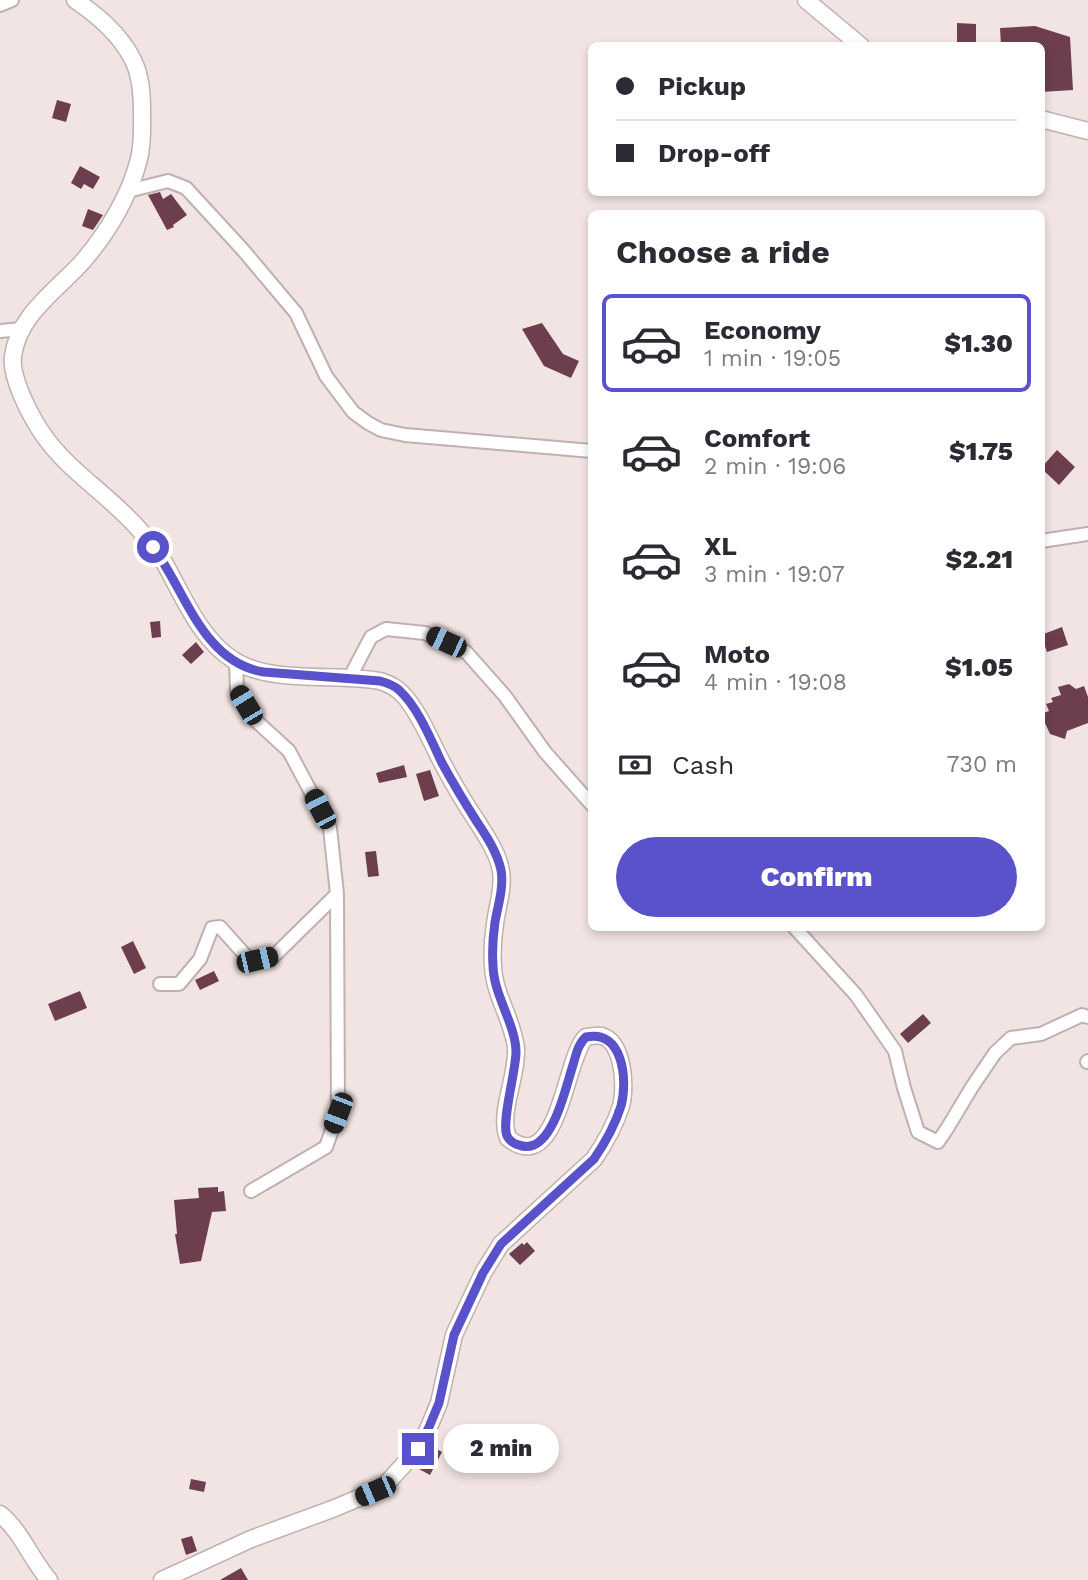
<!DOCTYPE html>
<html lang="en">
<head>
<meta charset="utf-8">
<style>
  :root { --surface:#fff; --page:#f2f2f3; --text:#2b2b33; --muted:#7c7c81; --line:#e1e1e2; --accent:#5952ca }
  body { margin:0; font-family:"Work Sans",sans-serif; background:var(--page); color:var(--text); height:100vh; display:flex; flex-direction:column; font-size:26px; white-space:nowrap }
  * { box-sizing:border-box; margin:0 }
  p { font-size:23px; color:var(--muted) }
  .icon { flex:none; width:38px; height:38px; fill:none; stroke:currentColor; stroke-width:2; stroke-linecap:round; stroke-linejoin:round }
  .map { position:relative; flex:1; overflow:hidden }
  .drawer { position:absolute; left:588px; top:210px; width:457px; height:721px; display:flex; flex-direction:column; background:var(--surface); border-radius:10px; box-shadow:0 4px 10px #0003 }
  .drawer>* { flex:none }
  .banner { position:absolute; left:588px; top:42px; width:457px; height:154px; border-radius:10px; box-shadow:0 4px 10px #0003; display:grid; align-content:center; height:154px; padding:0 28px; background:var(--surface) }
  .end { position:absolute; width:32px; height:32px; margin:-16px; border:9px solid #5952ca; background:#fff; box-shadow:0 0 0 4px #fff }
  .from { border-radius:50% }
  .bubble { position:absolute; height:49px; border-radius:24px; background:var(--surface); box-shadow:0 4px 10px #0003; font-size:23px; font-weight:800; line-height:49px; text-align:center }
  .car { position:absolute; width:21px; height:42px; margin:-21px -10px; border-radius:9px; box-shadow:0 0 5px 2px #0007; background:linear-gradient(#222 24%,#8ab4d8 0 40%,#222 0 76%,#8ab4d8 0 86%,#222 0) }
  .banner b { display:flex; align-items:center; gap:24px; height:66px; font-size:26px }
  .banner b+b { border-top:2px solid var(--line) }
  .banner i { width:18px; height:18px; background:var(--text) }
  ul { padding:0; list-style:none }
  li { display:flex; align-items:center; gap:21px; height:98px; margin:0 14px 10px; padding:0 14px; border:4px solid transparent; border-radius:10px }
  li div { flex:1 }
  li b { display:block; font-size:26px }
  li em { font-style:normal; font-weight:800 }
  li.selected { border-color:var(--accent) }
  li>.icon { width:63px; height:63px; stroke-width:1.5 }
  h2 { padding:0 28px; font-size:32px; line-height:84px }
  .pay { display:flex; align-items:center; gap:18px; height:77px; padding:0 28px; font-size:26px }
  .pay p { margin-inline-start:auto }
  .primary-button { display:flex; gap:14px; margin-top:auto; padding:14px 28px }
  .primary-button a { flex:1; height:80px; border-radius:42px; background:var(--accent); color:#fff; font-size:28px; font-weight:800; line-height:80px; text-align:center }
  .map>svg:first-child { display:block }
</style>
</head>
<body>
<div class="map">
<svg width="1088" height="1580" viewBox="0 0 1088 1580">
  <rect width="100%" height="100%" fill="#f2e4e3"/>
  <!-- building -->
  <path fill="#6d3f4e" d="M957,23l19,1v22h-19z
    M1035,26l35,11 3,53 -32,2v-46h-40l-1,-18z
    M57,100l14,4 -5,18 -14,-4z
    M80,166l20,11 -7,12 -9,-5 -3,5 -10,-6z
    M160,192l3,7 8,-5 16,21 -14,10 1,2 -7,3 -19,-35z
    M88,209l15,6 -10,15 -11,-4z
    M542,323l21,31 16,7 -8,17 -27,-12 -22,-37z
    M1057,450l18,17 -16,18 -18,-17z
    M160,621l1,16 -9,1 -2,-16z
    M1062,627l6,18 -21,7 -6,-17z
    M196,642l8,10 -13,12 -9,-9z
    M1069,684l7,5 8,-3 4,11v26l-21,8 -2,8 -15,-5 -9,-20 8,-3 -3,-7 7,-2 -2,-4 10,-3 -3,-8z
    M404,765l3,12 -28,6 -3,-10z
    M430,770l9,26 -15,5 -8,-27z
    M376,851l3,25 -11,1 -3,-25z
    M133,941l13,27 -12,6 -13,-27z
    M214,971l5,10 -19,9 -5,-10z
    M80,991l7,17 -32,13 -7,-17z
    M923,1014l8,9 -23,20 -8,-9z
    M218,1187v5l6,-1 2,20 -14,1 -11,49 -21,3 -5,-30h2l-3,-34 25,-2 -1,-10z
    M527,1242l8,9 -15,14 -11,-11 13,-11 2,2z
    M431,1446l11,6 -12,23 -11,-6z
    M191,1479l15,3 -2,10 -15,-3z
    M192,1536l5,15 -11,4 -5,-16z
    M241,1568l7,12h-28z"/>
  <g fill="none" stroke-linecap="round" stroke-linejoin="round">
    <defs>
      <path id="minor" d="M0,5l12,-5
        M128,191l40,-10 18,7 57,62 53,63 30,63 27,36 15,11 13,7 24,5 187,16
        M0,331l21,-2
        M1041,541l47,-7
        M236,662l1,29 17,28 35,32 41,77 7,66 1,219 -12,34 -75,44
        M350,677l21,-40 15,-8 39,4 41,19 39,44 40,56 47,53
        M795,928l61,67 39,56 9,37 14,44 20,10 10,-15 24,-40 23,-34 16,-15 30,-4 41,-19 6,2
        M160,984h19l21,-25 12,-31 8,-1 26,29 11,4 16,-3 64,-63
        M1087,1062l1,-1"/>
      <path id="major" d="M75,0c23,16 45,34 58,60 8,16 9,34 9,52 0,15 1,32 -3,47 -9,36 -31,73 -55,101 -26,30 -65,53 -71,96 -3,21 17,59 29,77 27,40 71,64 101,101 7,10 16,19 22,30 18,32 36,77 70,97 37,23 102,12 145,20 11,3 19,8 26,17 17,21 26,47 39,70 10,19 21,37 33,55 9,15 20,30 23,48 3,18 -4,35 -6,53 -2,13 -3,29 -2,42 1,29 20,54 23,82 2,28 -18,64 -8,90 51,41 57,-82 78,-101 5,-1 11,-2 16,-1 22,7 24,52 19,70 -6,19 -16,37 -27,53l-93,85 -18,29 -29,62 -15,68 -10,24 -11,22 -31,34 -12,8 -40,17 -84,31 -89,41
        M806,0l55,46
        M1041,119l47,12
        M0,1514c21,17 31,45 49,66"/>
    </defs>
    <!-- minor casing -->
    <use href="#minor" stroke="#bfb1b1" stroke-width="16"/>
    <!-- major casing -->
    <use href="#major" stroke="#bfb1b1" stroke-width="19"/>
    <!-- minor -->
    <use href="#minor" stroke="#fff" stroke-width="12"/>
    <!-- major -->
    <use href="#major" stroke="#fff" stroke-width="16"/>
  </g>
  <g fill="none" stroke-linecap="round" stroke-linejoin="round">
    <!-- route -->
    <path stroke="#5952ca" stroke-width="9" d="M153,547c32,43 50,116 111,125l116,9c7,2 14,4 19,9 19,17 32,50 43,73 11,20 23,40 35,59 10,15 20,30 24,48 3,17 -3,35 -6,52 -2,14 -3,29 -2,43 0,29 23,60 23,87 0,19 -15,70 -9,84 2,4 7,8 12,9 5,2 10,2 15,0 22,-10 32,-59 39,-80 3,-10 5,-21 13,-28 37,-8 42,43 35,69 -6,19 -16,37 -27,53l-93,85 -18,29 -29,62 -15,68 -10,24 -11,22"/>
  </g>
</svg>
<i class="end from" style="left:153px;top:547px"></i>
<i class="end" style="left:418px;top:1449px"></i>
<div class="bubble" style="left:443px;top:1424px;width:116px">2 min</div>
<i class="car" style="left:446px;top:642px;rotate:295deg"></i>
<i class="car" style="left:246px;top:705px;rotate:329deg"></i>
<i class="car" style="left:320px;top:809px;rotate:332deg"></i>
<i class="car" style="left:257px;top:960px;rotate:77deg"></i>
<i class="car" style="left:338px;top:1113px;rotate:201deg"></i>
<i class="car" style="left:375px;top:1491px;rotate:247deg"></i>
<div class="banner">
<b><i class="from"></i>Pickup</b>
<b><i></i>Drop-off</b>
</div>
<section class="drawer">
<h2>Choose a ride</h2>
<ul>
<li class="selected"><svg class="icon" aria-label="car" viewBox="0 0 24 24"><path d="M5 17H2v-5l4-1 3-4h7l3 4 3 1v5h-3M9 17h6M6 11h13"/><circle cx="7" cy="17" r="2"/><circle cx="17" cy="17" r="2"/></svg><div><b>Economy</b><p>1 min · 19:05</p></div><em>$1.30</em></li>
<li><svg class="icon" aria-label="car" viewBox="0 0 24 24"><path d="M5 17H2v-5l4-1 3-4h7l3 4 3 1v5h-3M9 17h6M6 11h13"/><circle cx="7" cy="17" r="2"/><circle cx="17" cy="17" r="2"/></svg><div><b>Comfort</b><p>2 min · 19:06</p></div><em>$1.75</em></li>
<li><svg class="icon" aria-label="car" viewBox="0 0 24 24"><path d="M5 17H2v-5l4-1 3-4h7l3 4 3 1v5h-3M9 17h6M6 11h13"/><circle cx="7" cy="17" r="2"/><circle cx="17" cy="17" r="2"/></svg><div><b>XL</b><p>3 min · 19:07</p></div><em>$2.21</em></li>
<li><svg class="icon" aria-label="car" viewBox="0 0 24 24"><path d="M5 17H2v-5l4-1 3-4h7l3 4 3 1v5h-3M9 17h6M6 11h13"/><circle cx="7" cy="17" r="2"/><circle cx="17" cy="17" r="2"/></svg><div><b>Moto</b><p>4 min · 19:08</p></div><em>$1.05</em></li>
</ul>
<div class="pay"><svg class="icon" aria-label="cash" viewBox="0 0 24 24"><path d="M3 7h18v10H3z"/><circle cx="12" cy="12" r="2"/></svg>Cash<p>730 m</p></div>
<div class="primary-button"><a>Confirm</a></div>
</section>
</div>
</body>
</html>
